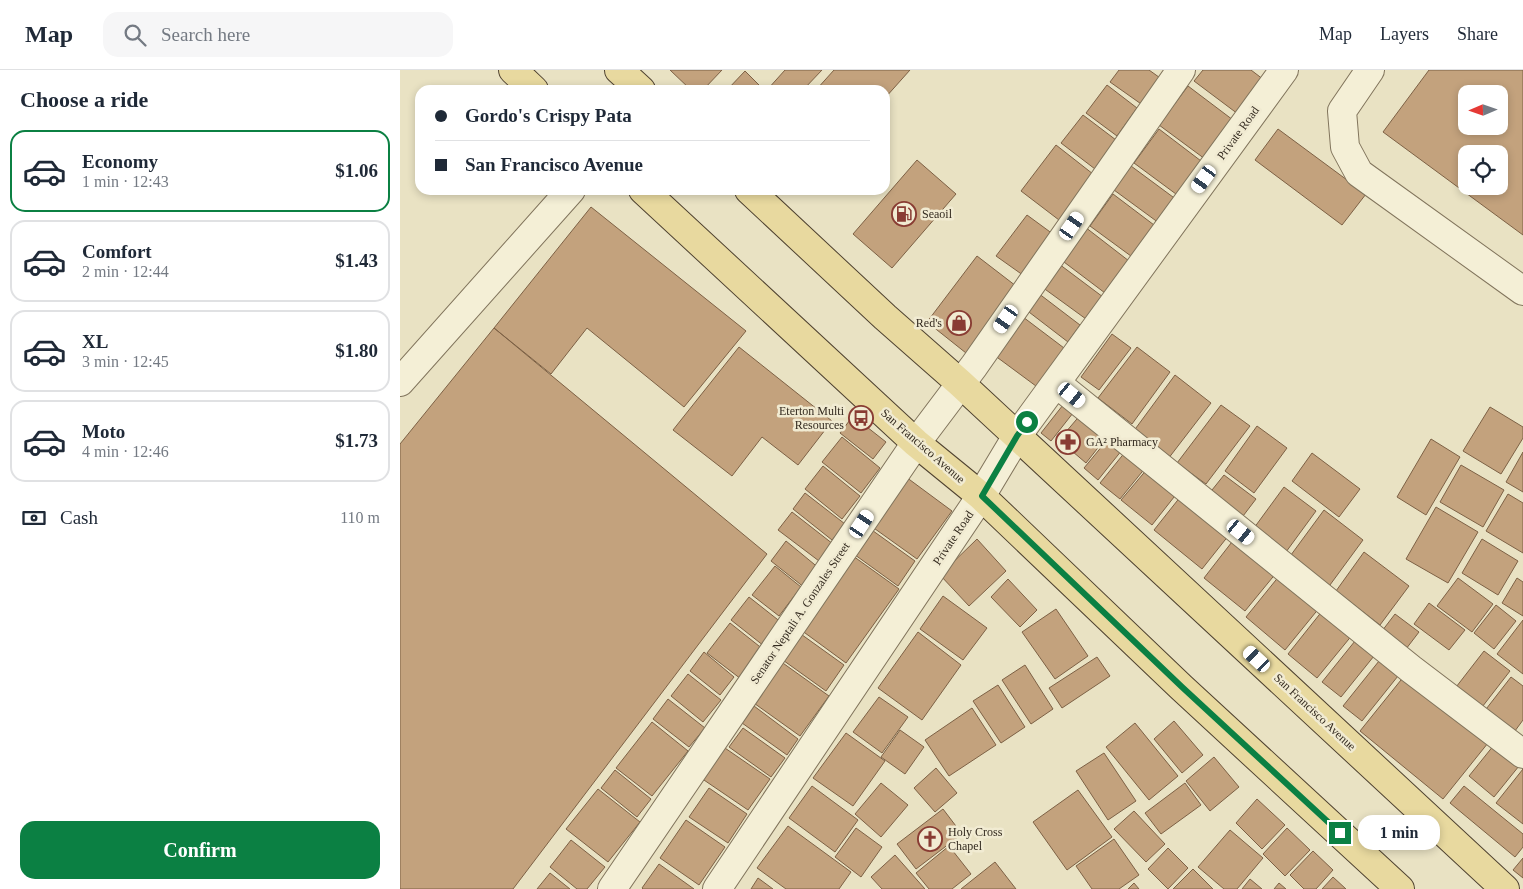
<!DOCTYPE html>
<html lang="en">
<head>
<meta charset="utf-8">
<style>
  :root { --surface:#fff; --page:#f6f6f7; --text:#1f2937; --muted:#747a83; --line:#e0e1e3; --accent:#0b8043 }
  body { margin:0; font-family:"Times New Roman",serif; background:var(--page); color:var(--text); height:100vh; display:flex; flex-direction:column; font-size:19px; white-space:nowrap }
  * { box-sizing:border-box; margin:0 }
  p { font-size:16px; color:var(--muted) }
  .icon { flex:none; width:28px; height:28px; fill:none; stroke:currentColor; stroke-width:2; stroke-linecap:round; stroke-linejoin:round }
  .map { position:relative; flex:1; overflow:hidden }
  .sheet { display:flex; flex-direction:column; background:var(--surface); width:400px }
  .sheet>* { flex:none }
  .banner { position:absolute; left:15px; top:15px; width:475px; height:110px; border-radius:15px; box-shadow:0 2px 8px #0003; display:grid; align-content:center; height:110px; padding:0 20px; background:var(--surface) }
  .needle { width:32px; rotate:268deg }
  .buttons { position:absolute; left:1058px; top:15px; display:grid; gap:10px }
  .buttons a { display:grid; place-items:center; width:50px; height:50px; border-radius:10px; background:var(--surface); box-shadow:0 2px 8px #0003; font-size:25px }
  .end { position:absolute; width:22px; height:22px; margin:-11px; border:6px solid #0b8043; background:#fff; box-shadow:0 0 0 2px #fff }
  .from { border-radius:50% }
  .bubble { position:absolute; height:35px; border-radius:15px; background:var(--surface); box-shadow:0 2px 8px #0003; font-size:16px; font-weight:600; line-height:35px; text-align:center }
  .car { position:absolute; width:15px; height:30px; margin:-15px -8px; border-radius:6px; box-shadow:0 0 4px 1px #0007; background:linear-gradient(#fff 24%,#345 0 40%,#fff 0 76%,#345 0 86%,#fff 0) }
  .banner b { display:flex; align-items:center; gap:18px; height:48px; font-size:19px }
  .banner b+b { border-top:1px solid var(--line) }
  .banner i { width:12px; height:12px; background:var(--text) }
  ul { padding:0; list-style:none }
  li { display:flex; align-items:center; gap:15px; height:82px; margin:0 10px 8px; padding:0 10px; border:2px solid var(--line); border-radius:15px }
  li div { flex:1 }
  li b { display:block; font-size:19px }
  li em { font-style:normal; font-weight:600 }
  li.active { border-color:var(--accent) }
  li>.icon { width:45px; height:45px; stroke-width:1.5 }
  h2 { padding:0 20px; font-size:22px; line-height:60px }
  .pay { display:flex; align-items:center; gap:12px; height:55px; padding:0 20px; font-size:19px }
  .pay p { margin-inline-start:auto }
  .primary-button { display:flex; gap:10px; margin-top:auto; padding:10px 20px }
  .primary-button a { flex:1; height:58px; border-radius:15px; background:var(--accent); color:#fff; font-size:20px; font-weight:600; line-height:58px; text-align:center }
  header { display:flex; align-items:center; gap:30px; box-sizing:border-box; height:70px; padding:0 25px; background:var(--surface); border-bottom:1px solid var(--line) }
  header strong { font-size:24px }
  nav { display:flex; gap:28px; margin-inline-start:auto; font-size:18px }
  .search { width:350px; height:45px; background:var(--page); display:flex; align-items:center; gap:12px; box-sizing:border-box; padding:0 18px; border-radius:15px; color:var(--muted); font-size:19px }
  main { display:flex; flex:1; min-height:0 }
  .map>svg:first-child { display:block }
</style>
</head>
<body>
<header>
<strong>Map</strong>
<div class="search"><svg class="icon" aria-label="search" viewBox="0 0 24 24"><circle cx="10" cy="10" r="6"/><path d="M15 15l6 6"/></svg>Search here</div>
<nav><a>Map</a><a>Layers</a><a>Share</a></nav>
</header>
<main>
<section class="sheet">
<h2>Choose a ride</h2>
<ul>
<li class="active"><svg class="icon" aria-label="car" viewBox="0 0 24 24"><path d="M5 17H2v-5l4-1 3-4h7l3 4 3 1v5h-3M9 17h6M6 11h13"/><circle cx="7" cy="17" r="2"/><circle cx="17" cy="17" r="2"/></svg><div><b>Economy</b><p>1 min · 12:43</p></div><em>$1.06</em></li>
<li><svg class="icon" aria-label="car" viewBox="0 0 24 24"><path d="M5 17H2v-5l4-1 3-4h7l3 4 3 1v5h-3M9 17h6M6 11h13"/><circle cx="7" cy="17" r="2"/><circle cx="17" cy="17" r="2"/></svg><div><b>Comfort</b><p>2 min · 12:44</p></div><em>$1.43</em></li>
<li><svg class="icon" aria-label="car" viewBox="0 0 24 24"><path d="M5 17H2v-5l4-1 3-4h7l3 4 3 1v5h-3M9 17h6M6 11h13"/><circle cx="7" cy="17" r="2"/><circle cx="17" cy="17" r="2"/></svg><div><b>XL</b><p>3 min · 12:45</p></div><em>$1.80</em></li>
<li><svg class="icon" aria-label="car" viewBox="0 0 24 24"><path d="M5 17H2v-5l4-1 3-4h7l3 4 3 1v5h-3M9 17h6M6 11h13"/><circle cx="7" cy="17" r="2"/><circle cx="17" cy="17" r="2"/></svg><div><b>Moto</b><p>4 min · 12:46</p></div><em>$1.73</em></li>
</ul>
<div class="pay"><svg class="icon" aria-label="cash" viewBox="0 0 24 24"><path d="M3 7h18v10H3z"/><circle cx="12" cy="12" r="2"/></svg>Cash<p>110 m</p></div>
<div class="primary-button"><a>Confirm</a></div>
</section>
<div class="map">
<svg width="1123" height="819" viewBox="0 0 1123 819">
  <rect width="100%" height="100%" fill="#e9e2c3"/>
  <!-- building -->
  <path fill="#c3a27d" stroke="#7d6145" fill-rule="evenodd" d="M270,0h52l-19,20h-12z
    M385,0h37l-19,20h-36z
    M434,0h76l-25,28v-8h-69z
    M719,0h30l14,10 -19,26 -34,-24z
    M803,0h48l17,13 -26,34 -48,-36z
    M1029,0h94v165l-140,-103zM1066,24h33v32h-33zM1066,84h33v32h-33z
    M345,1l19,19h-37z
    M707,15l30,23 -20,28 -31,-23z
    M788,16l45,34 -28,39 -46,-34z
    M683,45l33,25 -21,29 -34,-26z
    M759,59l46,35 -25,33 -46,-34z
    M878,59l88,65 -24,31 -87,-65z
    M656,75l37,29 -34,46 -38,-29z
    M517,90l39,34 -64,74 -39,-34z
    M731,96l46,34 -18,23 -45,-33z
    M713,124l45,34 -23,31 -45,-33z
    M191,137l155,124 -62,76 -97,-79 -36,46 -57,-46z
    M627,145l30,22 -30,41 -31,-22z
    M685,157l44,34 -24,32 -45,-34z
    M577,186l39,30 -50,67 -39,-31z
    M659,194l44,33 -17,22 -44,-32z
    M638,223l42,32 -12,17 -43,-33z
    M623,247l45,34 -28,38 -46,-34z
    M94,258l273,226 -254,335h-113v-445z
    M712,264l19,14 -32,42 -18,-13z
    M339,277l93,74 -34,44 -36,-28 -30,39 -59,-46z
    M737,277l33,25 -38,52 -34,-26z
    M775,305l36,28 -43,56 -35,-27z
    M663,335l10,8 -22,28 -10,-8z
    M821,335l29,21 -44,58 -29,-21z
    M1090,337l33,20v11l-22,36 -38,-23z
    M682,343l26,22 -22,28 -27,-23z
    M453,346l33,26 -13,17 -33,-26z
    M857,356l30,22 -33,45 -29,-22z
    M442,367l38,31 -19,25 -39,-31z
    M708,369l14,11 -24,30 -14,-12z
    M1031,369l29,18 -34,58 -29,-18z
    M726,381l20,16 -26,32 -20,-16z
    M1123,382v40l-17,-10z
    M912,383l48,36 -21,28 -47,-36z
    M1061,395l43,25 -21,37 -43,-25z
    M423,396l37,30 -18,23 -37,-30z
    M748,398l30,24 -26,33 -31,-25z
    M824,405l32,24 -16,21 -32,-25z
    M506,407l46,34 -35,48 -46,-33z
    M884,417l32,24 -30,41 -32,-24z
    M405,423l40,31 -13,16 -39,-31z
    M1108,424l15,9v50l-37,-22z
    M781,426l48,39 -27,34 -48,-39z
    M1036,437l42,25 -30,51 -42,-24z
    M924,440l39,30 -36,49 -39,-30z
    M392,442l41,32 -14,17 -41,-31z
    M469,458l46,33 -17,25 -47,-34z
    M835,468l42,34 -32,39 -41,-33z
    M577,469l29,32 -37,35 -29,-31z
    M1082,469l36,22 -20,34 -36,-22z
    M386,471l34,28 -15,19 -34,-27z
    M964,482l45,34 -29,39 -44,-34z
    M453,486l46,33 -53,74 -45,-33z
    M375,496l26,21 -22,29 -27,-21z
    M880,505l40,32 -35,43 -39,-33z
    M1058,508l35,26 -21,28 -35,-26z
    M1117,508l6,4v34l-21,-13z
    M608,509l29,31 -17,17 -29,-30z
    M543,526l44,32 -24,32 -43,-31z
    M349,527l33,26 -18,23 -33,-26z
    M1029,533l36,27 -16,20 -35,-26z
    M1096,535l20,16 -22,28 -20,-16z
    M656,539l32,47 -33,23 -33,-47z
    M923,540l30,24 -36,44 -29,-24z
    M995,544l24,18 -13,17 -24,-18z
    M1123,550v54l-26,-20z
    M330,553l34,27 -23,29 -34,-26z
    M398,562l46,33 -18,26 -46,-33z
    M518,562l43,33 -39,55 -44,-32z
    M955,571l19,15 -33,41 -19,-15z
    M1084,581l26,20 -31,40 -26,-20z
    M304,582l30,25 -14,18 -30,-24z
    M697,587l13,19 -48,32 -13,-20z
    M380,591l49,35 -29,40 -49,-35z
    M979,591l19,15 -36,45 -19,-15z
    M625,595l28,44 -22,15 -29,-44z
    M288,604l33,26 -18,22 -32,-26z
    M1005,605l83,68 -45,56 -83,-68z
    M1111,607l12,9v34l-11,15 -29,-22z
    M598,615l27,42 -24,16 -28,-42z
    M479,627l29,20 -26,36 -29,-21z
    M268,629l37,29 -16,19 -36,-28z
    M354,636l44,33 -11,16 -45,-32z
    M572,638l24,37 -47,31 -24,-36z
    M774,651l29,34 -21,18 -28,-34z
    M252,652l36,29 -36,45 -36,-28z
    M735,653l43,53 -29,24 -43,-53z
    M343,658l42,30 -14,19 -42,-30z
    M500,660l24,17 -19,27 -24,-17z
    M446,663l39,28 -32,45 -40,-28z
    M1094,675l25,21 -25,31 -25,-21z
    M322,676l48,33 -22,31 -47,-32z
    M704,683l32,48 -28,19 -32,-49z
    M814,687l25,30 -29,24 -24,-30z
    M536,698l21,25 -22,19 -21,-24z
    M1123,699v55l-27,-21z
    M215,700l36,29 -14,18 -36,-29z
    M481,713l27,22 -27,32 -26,-23z
    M785,713l16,22 -40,29 -16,-21z
    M412,716l46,34 -23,32 -46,-34z
    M1064,716l59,48v13l-8,10 -65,-54z
    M309,718l38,26 -19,29 -39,-26z
    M198,719l42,33 -32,40 -42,-33z
    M678,720l34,47 -45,33 -34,-48z
    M857,729l28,26 -23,24 -26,-26z
    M543,739l19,25 -46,35 -19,-25z
    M734,741l31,33 -19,18 -32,-33z
    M286,750l39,27 -26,38 -39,-27z
    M388,756l63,46 -12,17h-53l-29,-21z
    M456,758l26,19 -21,30 -26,-20z
    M887,758l23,22 -25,26 -22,-22z
    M830,760l33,28 -26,31h-13l-26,-22z
    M714,769l25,36 -20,14h-27l-16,-23z
    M171,770l34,27 -18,22h-10l-27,-22z
    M549,776l22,28 -19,15h-23l-13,-16z
    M768,778l20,20 -20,21 -20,-20z
    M913,781l20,19 -17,19h-12l-14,-14z
    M495,785l30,34h-43l-11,-12z
    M1123,788v20l-10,-8z
    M595,792l21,27h-55z
    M259,794l35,25h-51l-1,-1z
    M793,799l20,20h-40z
    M150,803l20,16h-33z
    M933,807l13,12h-24z
    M358,808l15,11h-22z
    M850,809l12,10h-20z
    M734,813l5,6h-11z
    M879,813l7,6h-12z"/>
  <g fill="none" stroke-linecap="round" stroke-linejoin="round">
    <defs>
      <path id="minor" d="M970,0l-28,41 3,36 14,26 164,118
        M0,312l171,-192
        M656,313l355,286 112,85
        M212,819l304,-446 58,-77 207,-296
        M317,819l264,-393 36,-60 267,-366"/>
      <path id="major" d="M113,0l21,20
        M219,0l22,20
        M243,120l273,253 65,53 200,191 219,202
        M349,120l136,127 75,66 545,506"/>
    </defs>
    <!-- minor casing -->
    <use href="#minor" stroke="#81745c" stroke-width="30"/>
    <!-- major casing -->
    <use href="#major" stroke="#4f4230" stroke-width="30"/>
    <!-- minor -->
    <use href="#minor" stroke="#f4efd6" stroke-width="28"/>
    <!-- major -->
    <use href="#major" stroke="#e8d99f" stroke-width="28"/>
  </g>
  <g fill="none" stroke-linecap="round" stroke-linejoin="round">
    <!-- route -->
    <path stroke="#0b8043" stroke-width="6" d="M627,352l-10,14 -35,60 200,191 158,146"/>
  </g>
  <!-- icons -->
  <defs>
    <symbol id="fuel-ring" viewBox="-11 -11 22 22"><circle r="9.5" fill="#f1ebd2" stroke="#893c33" stroke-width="1.5"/><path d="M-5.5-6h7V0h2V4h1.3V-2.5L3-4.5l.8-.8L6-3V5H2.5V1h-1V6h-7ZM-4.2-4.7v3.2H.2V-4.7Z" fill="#893c33"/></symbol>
    <symbol id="shop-ring" viewBox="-11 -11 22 22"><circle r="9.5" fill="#f1ebd2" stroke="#893c33" stroke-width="1.5"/><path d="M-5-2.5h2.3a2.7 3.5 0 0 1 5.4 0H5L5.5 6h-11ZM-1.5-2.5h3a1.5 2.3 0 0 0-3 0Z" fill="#893c33"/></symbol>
    <symbol id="bus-ring" viewBox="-11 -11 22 22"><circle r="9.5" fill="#f1ebd2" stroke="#893c33" stroke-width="1.5"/><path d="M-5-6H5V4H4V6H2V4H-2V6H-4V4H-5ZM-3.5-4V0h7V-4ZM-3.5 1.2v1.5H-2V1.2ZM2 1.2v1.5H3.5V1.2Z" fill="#893c33"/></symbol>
    <symbol id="pharmacy-ring" viewBox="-11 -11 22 22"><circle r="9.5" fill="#f1ebd2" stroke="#893c33" stroke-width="1.5"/><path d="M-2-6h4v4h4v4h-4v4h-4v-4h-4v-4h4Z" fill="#893c33"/></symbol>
    <symbol id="church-ring" viewBox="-11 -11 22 22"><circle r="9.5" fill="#f1ebd2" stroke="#893c33" stroke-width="1.5"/><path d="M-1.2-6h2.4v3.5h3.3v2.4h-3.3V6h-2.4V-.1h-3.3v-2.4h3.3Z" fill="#893c33"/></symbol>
  </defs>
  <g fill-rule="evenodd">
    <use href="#fuel-ring" x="490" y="130" width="28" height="28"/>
    <use href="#shop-ring" x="545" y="239" width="28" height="28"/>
    <use href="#bus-ring" x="447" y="334" width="28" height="28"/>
    <use href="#pharmacy-ring" x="654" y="358" width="28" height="28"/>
    <use href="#church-ring" x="516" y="755" width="28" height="28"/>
  </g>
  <g text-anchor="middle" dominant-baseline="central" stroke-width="5" stroke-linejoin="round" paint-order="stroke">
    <!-- street labels -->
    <g font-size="12" fill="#332a1f" stroke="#f1ebd2">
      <text transform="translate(838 63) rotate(-54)">Private Road</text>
      <text transform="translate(523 376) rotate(41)">San Francisco Avenue</text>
      <text transform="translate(553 468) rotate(-56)">Private Road</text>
      <text transform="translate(400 543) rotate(-56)">Senator Neptali A. Gonzales Street</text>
      <text transform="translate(915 642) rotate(43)">San Francisco Avenue</text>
    </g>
    <!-- poi labels -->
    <g font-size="12" fill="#332a1f" stroke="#f1ebd2" text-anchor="start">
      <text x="522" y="144">Seaoil</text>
      <text x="542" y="253" text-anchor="end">Red's</text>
      <text x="444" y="341" text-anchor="end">Eterton Multi<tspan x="444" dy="14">Resources</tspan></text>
      <text x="686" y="372">GA² Pharmacy</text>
      <text x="548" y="762">Holy Cross<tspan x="548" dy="14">Chapel</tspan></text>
    </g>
  </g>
</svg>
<div class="buttons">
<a><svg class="needle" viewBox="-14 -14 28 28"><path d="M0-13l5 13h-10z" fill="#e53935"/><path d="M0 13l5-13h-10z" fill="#747a83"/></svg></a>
<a><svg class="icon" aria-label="locate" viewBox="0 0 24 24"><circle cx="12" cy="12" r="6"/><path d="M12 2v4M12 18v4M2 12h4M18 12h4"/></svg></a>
</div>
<i class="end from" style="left:627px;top:352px"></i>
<i class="end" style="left:940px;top:763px"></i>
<div class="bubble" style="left:958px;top:745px;width:82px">1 min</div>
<i class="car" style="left:804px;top:109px;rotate:216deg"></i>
<i class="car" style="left:672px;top:156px;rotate:35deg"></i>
<i class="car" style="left:606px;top:249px;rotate:215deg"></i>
<i class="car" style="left:672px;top:325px;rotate:129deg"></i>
<i class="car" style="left:462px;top:454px;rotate:34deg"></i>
<i class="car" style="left:841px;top:462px;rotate:129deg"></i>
<i class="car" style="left:857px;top:589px;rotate:313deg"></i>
<div class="banner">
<b><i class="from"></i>Gordo's Crispy Pata</b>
<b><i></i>San Francisco Avenue</b>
</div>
</div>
</main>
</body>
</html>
